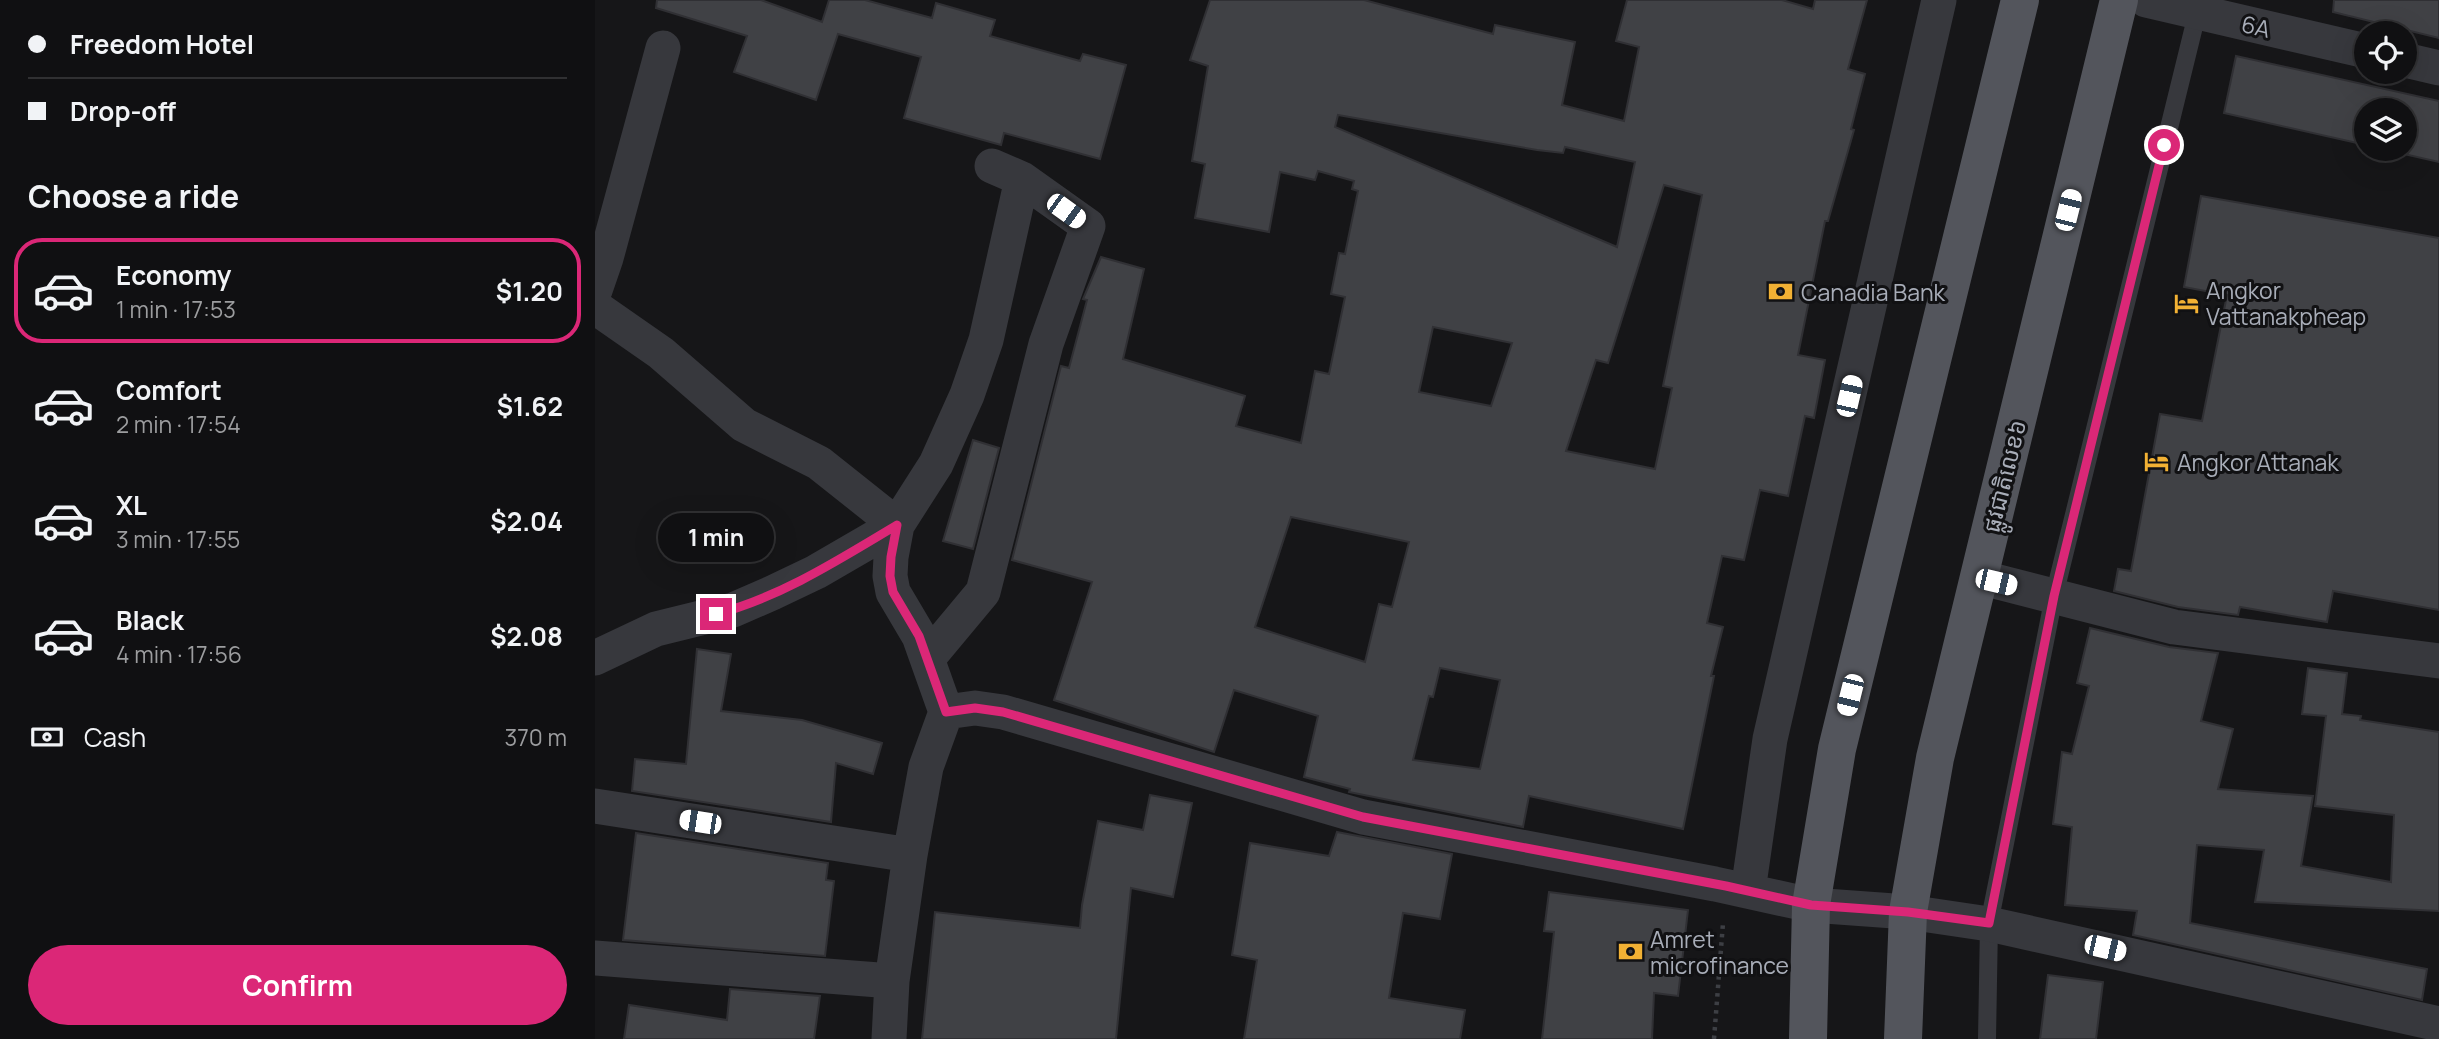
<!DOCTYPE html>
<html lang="en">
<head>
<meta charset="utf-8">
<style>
  :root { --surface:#101012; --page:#19191b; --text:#f1f3f6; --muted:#9c9d9f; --line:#303032; --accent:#db2777 }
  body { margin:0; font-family:Manrope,"Noto Sans Khmer",sans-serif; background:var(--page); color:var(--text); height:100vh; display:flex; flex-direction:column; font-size:26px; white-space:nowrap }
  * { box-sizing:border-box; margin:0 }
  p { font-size:23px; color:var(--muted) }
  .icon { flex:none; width:38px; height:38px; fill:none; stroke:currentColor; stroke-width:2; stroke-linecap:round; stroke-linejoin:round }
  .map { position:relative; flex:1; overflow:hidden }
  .panel { display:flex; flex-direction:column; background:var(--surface); width:595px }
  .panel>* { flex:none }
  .guide { display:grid; align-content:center; height:154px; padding:0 28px; background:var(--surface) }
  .fabs { position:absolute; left:1759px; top:21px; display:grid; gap:14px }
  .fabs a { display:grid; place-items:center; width:63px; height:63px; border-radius:50%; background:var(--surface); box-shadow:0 7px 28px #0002,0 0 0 2px var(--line); font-size:35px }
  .end { position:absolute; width:32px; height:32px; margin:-16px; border:9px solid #db2777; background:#fff; box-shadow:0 0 0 4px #fff }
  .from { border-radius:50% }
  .bubble { position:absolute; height:49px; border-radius:24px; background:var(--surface); box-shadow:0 7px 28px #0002,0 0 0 2px var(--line); font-size:23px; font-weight:700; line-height:49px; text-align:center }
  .car { position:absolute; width:21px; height:42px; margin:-21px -10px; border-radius:9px; box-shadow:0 0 5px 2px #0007; background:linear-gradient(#fff 24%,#345 0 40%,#fff 0 76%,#345 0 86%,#fff 0) }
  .guide b { display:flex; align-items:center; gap:24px; height:66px; font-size:26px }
  .guide b+b { border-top:2px solid var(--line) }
  .guide i { width:18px; height:18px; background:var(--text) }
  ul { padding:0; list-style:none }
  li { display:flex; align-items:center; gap:21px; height:105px; margin:0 14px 10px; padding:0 14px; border:4px solid transparent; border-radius:28px }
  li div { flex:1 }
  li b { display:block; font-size:26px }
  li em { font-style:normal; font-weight:700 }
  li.on { border-color:var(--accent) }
  li>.icon { width:63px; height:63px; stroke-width:1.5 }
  h2 { padding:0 28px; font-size:32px; line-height:84px }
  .pay { display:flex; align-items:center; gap:18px; height:77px; padding:0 28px; font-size:26px }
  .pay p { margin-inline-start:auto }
  .cta { display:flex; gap:14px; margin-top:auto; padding:14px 28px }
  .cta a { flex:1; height:80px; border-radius:42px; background:var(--accent); color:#fff; font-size:28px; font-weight:700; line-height:80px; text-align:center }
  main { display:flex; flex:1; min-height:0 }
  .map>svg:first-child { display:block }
</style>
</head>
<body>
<main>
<section class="panel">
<div class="guide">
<b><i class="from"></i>Freedom Hotel</b>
<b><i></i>Drop-off</b>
</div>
<h2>Choose a ride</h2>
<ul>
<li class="on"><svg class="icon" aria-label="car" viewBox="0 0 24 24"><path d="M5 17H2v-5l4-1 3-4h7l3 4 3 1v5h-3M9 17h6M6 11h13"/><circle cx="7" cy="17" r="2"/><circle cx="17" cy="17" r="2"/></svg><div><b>Economy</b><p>1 min · 17:53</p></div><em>$1.20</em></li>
<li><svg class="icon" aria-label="car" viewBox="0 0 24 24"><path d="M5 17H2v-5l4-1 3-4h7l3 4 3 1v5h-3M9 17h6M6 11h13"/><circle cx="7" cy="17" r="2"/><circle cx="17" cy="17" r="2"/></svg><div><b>Comfort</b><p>2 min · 17:54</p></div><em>$1.62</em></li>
<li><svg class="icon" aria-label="car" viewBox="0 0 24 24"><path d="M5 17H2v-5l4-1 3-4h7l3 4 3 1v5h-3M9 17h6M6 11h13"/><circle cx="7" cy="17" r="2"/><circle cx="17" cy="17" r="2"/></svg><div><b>XL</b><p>3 min · 17:55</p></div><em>$2.04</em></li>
<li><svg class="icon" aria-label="car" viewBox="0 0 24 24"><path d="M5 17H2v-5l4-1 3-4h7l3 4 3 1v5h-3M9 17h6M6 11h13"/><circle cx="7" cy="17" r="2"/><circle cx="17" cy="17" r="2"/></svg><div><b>Black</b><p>4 min · 17:56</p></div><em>$2.08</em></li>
</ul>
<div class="pay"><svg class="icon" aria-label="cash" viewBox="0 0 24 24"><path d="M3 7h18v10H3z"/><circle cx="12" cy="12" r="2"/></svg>Cash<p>370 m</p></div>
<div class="cta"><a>Confirm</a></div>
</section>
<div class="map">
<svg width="1844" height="1039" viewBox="0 0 1844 1039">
  <rect width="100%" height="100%" fill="#161618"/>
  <!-- building -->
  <path fill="#404145" stroke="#303034" stroke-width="2" fill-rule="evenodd" d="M62,0h104l61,22 7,-22h36l67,18 4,-15 59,17 -5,16 90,25 3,-7 43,11 -26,94 -96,-26 -3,12 -97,-27 17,-61 -83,-23 -22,66 -82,-28 13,-36 -91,-28z
    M615,0h154l129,34 2,-9 80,17 -13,63 62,16 15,-74 -23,-6 11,-41h155l31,9 2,-9h52l-19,69 17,5 -14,55 3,1 -26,91h-3l-27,134 27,5 -11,58 -9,-2 -17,80 -28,-6 -16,70 -22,-4 -15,67 16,4 -12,49h3l-31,153 -154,-33 -6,31 -174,-35 1,-3 -46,-12 14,-61 -84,-26 -20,62 -160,-52 38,-118 -80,-22 49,-194 8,2 18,-68 -4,-1 18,-42 43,12 -21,90 122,37 -9,30 65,17 14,-72 14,3 16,-77 -14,-3 8,-41 6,1 13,-63 -6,-2 2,-8 -36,-10 -3,9 -35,-8 -11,60 -74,-14 10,-54 -13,-3 16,-95 -18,-6zM743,115l199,35 26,3 2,-6 70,15 -18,85 -282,-120zM1069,185l38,10 -39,191 9,2 -17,81 -89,-18 30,-91 12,3zM838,327l79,16 -21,63 -72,-14zM696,517l118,25 -17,65 -13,-3 -14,58 -110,-35zM845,668l60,12 -20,89 -67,-9 16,-64 4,1z
    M1739,0h105v38l-106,-26z
    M1641,56l203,45v61l-57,-13h23v-39h-39v35l-142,-32z
    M1606,196l238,42v372l-106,-19 -6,31 -87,-15 -2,8 -60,-8 -64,-16 4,-22 13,2 29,-157 42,7 25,-126 -43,-8z
    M378,440l26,8 -26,101 -30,-8z
    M1495,628l79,19 49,6 -17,68 32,8 -15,60 95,7 -12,70 90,16 3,-67 -79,-9 11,-90 -24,-2 6,-46 39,5 -5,41 19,2 -1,4 79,12v179l-184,-9 9,-52 -67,-5 -7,78 237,46 -5,31 -289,-65 4,-24 -72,-6 7,-78 -19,-3 9,-72 10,2 17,-68 -12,-3z
    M102,649l34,5 -10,57 81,9 80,23 -9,31 -37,-11 -5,59 -199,-31 3,-32 51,5z
    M555,795l42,8 -19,94 -42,-9 -15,151h-194l13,-127 145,16 2,-23 16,-84 45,9z
    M742,832l115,22 -12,65 -37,-6 -14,85 76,12 -5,29h-216l13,-79 -25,-5 18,-112 79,13z
    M41,833l192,30 -2,17 8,1 -9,75 -202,-16z
    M954,892l139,18 -10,86 -24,-3 -2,46h-110l12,-107 -10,-1z
    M1453,975l55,7 -7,57h-56z
    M135,989l90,7 -6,43h-190l5,-34 98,15z"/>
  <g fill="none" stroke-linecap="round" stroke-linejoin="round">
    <!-- path -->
    <path stroke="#3d3f44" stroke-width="4.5" stroke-dasharray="3.5 5" stroke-linecap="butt" d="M1119,1039l9,-116"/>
    <!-- lane -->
    <path stroke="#37383d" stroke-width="18" d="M1392,1039l2,-115 65,-328 145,-590"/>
    <!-- street -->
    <path stroke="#37383d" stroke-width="35" d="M1551,0l220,51
      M1810,60l34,8
      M0,290l11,-32 57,-210
      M0,307l66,46 83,72 75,38 78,62 -81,47 -44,21 -39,17 -77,19 -61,29
      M1384,577l195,50 265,34
      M333,658l55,-66 63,-248 42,-118 -66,-47 -30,-13
      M351,712l29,-4 28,4 360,105 352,67 96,21 97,7 81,12 450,100
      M0,806l315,49
      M1153,891l22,-152 169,-739
      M0,958l297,23
      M294,1039l3,-58 18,-126 16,-88 20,-55 -27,-76 -26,-44 -3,-16 1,-19 6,-32 39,-61 31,-69 19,-55 36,-161"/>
    <!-- primary -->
    <path stroke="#53555c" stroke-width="38" d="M1213,1039l3,-134 26,-156 183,-749
      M1308,1039l5,-127 27,-154 184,-758"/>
  </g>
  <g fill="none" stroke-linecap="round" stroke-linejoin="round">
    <!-- route -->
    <path stroke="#db2777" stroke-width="9" d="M121,614c65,-17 124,-55 181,-89l-6,32 -1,19 3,16 26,44 27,76 29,-4 28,4 360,105 363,69 85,19 97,7 81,11 65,-327 110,-451"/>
  </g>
  <!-- icons -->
  <defs>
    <symbol id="bank-bare" viewBox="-9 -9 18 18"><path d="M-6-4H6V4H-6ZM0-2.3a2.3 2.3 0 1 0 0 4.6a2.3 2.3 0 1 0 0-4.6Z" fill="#f2b134" stroke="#111113" stroke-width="2.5" paint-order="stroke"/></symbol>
    <symbol id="hotel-bare" viewBox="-9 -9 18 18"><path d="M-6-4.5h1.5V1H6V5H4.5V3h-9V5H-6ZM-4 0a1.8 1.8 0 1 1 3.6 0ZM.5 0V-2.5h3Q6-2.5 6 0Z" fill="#f2b134" stroke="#111113" stroke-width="2.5" paint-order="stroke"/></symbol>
  </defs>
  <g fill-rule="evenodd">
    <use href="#bank-bare" x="1168" y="274" width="35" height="35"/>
    <use href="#hotel-bare" x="1574" y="286" width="35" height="35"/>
    <use href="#hotel-bare" x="1544" y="444" width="35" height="35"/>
    <use href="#bank-bare" x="1018" y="934" width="35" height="35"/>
  </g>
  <g text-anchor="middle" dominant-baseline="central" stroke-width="6" stroke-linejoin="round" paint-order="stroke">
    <!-- street labels -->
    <g font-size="23" fill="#a8adb8" stroke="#111113">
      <text transform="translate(1661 26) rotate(13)">6A</text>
      <text transform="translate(1409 476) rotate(-76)">ផ្លូវជាតិលេខ៦</text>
    </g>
    <!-- poi labels -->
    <g font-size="23" fill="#a8adb8" stroke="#111113" text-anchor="start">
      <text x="1611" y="290">Angkor<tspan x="1611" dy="26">Vattanakpheap</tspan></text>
      <text x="1206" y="292">Canadia Bank</text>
      <text x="1582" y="462">Angkor Attanak</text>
      <text x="1055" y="939">Amret<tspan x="1055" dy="26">microfinance</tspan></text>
    </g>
  </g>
</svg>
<div class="fabs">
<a><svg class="icon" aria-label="locate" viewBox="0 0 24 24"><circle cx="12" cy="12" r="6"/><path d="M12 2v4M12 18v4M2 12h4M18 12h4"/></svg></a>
<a><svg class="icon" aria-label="layers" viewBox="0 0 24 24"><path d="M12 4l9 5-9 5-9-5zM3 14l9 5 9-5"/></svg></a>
</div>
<i class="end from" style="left:1569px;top:145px"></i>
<i class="end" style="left:121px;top:614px"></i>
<div class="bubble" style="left:63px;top:513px;width:116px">1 min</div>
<i class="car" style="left:1473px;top:210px;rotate:14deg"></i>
<i class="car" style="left:471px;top:211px;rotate:126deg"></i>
<i class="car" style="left:1254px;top:396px;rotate:13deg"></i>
<i class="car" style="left:1401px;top:582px;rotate:103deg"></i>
<i class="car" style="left:1255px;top:695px;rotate:194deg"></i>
<i class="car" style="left:105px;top:822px;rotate:279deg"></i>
<i class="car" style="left:1510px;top:948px;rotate:103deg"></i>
</div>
</main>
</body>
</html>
